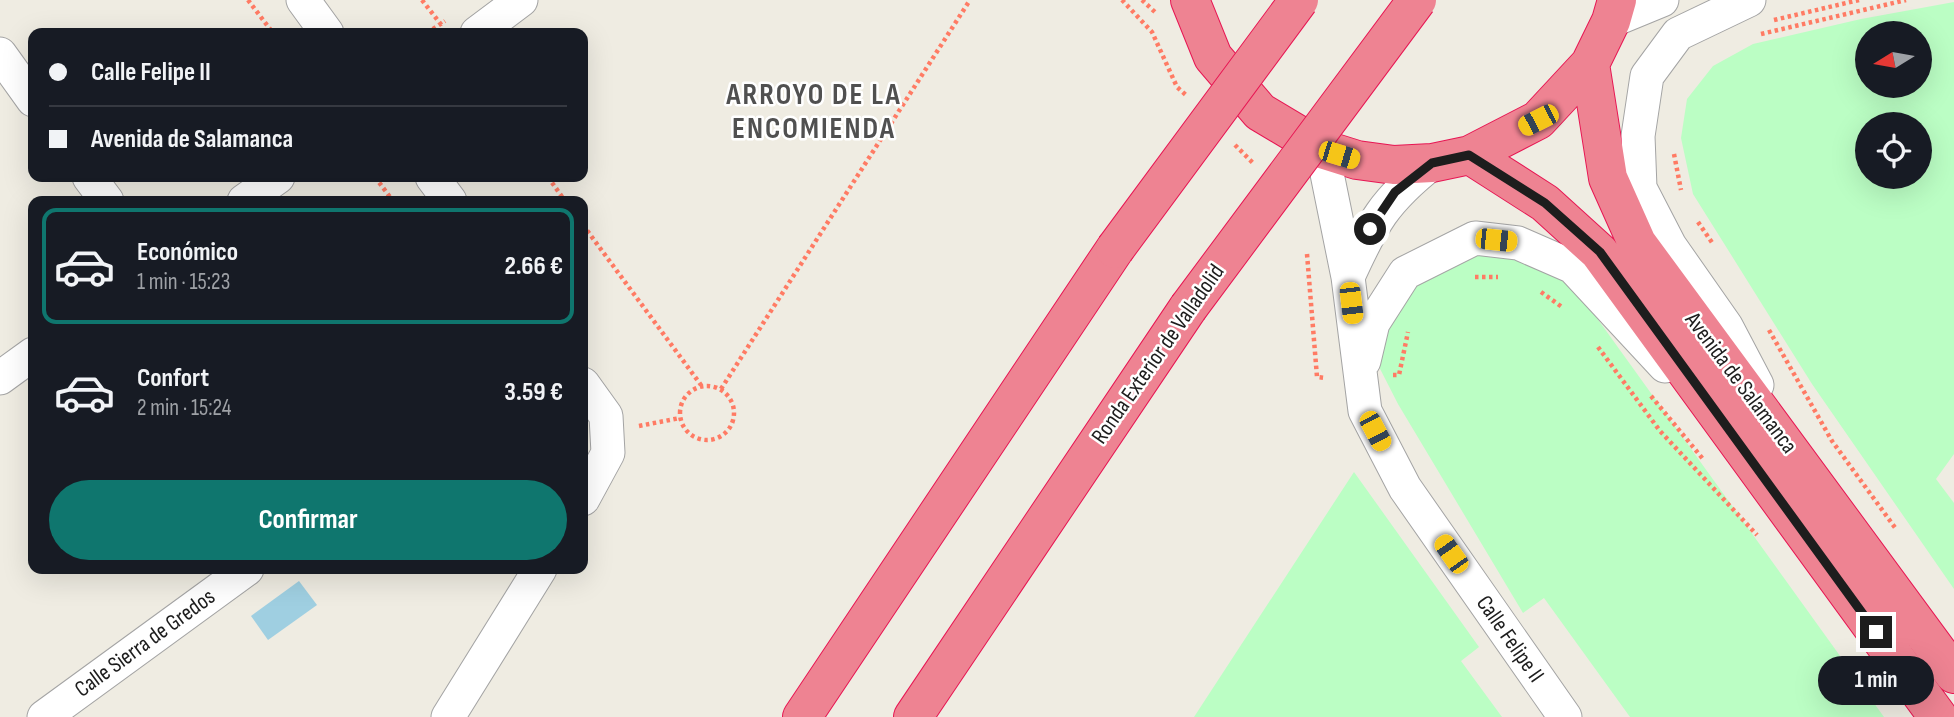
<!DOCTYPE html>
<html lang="es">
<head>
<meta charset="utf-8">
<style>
  :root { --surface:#171b24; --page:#242831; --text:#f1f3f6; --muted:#9ea1a6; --line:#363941; --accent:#0f766e }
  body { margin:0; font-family:"Sofia Sans Condensed",sans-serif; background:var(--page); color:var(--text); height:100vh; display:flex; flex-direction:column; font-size:26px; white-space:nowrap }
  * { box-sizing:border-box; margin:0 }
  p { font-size:23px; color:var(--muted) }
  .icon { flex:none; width:38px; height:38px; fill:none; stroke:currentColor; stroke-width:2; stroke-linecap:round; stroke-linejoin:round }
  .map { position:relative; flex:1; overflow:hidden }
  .side { position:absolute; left:28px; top:196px; width:560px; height:378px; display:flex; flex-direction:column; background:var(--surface); border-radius:14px; box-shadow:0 7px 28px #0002 }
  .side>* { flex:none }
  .banner { position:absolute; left:28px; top:28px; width:560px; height:154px; border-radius:14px; box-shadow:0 7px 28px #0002; display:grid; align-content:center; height:154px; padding:0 21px; background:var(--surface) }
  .needle { width:46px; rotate:259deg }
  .tools { position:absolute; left:1855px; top:21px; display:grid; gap:14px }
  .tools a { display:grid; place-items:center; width:77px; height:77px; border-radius:50%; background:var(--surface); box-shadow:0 7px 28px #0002; font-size:35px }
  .end { position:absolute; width:32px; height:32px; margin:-16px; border:9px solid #1d1d1d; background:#fff; box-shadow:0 0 0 4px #fff }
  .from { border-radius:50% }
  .bubble { position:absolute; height:49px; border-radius:24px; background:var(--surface); box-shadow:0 7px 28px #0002; font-size:23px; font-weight:700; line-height:49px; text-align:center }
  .car { position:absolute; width:21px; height:42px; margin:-21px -10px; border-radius:9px; box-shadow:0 0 5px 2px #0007; background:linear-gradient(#f5c518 24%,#345 0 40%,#f5c518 0 76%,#345 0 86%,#f5c518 0) }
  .banner b { display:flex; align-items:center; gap:24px; height:66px; font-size:26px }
  .banner b+b { border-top:2px solid var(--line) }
  .banner i { width:18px; height:18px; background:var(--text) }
  ul { padding:12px 0 0; list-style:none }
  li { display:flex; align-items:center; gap:21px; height:116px; margin:0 14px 10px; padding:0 7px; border:4px solid transparent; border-radius:14px }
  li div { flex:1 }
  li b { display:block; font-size:26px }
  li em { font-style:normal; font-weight:700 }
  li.active { border-color:var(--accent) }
  li>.icon { width:63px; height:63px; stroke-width:1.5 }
  .button { display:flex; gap:14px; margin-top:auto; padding:14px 21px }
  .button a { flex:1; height:80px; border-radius:42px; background:var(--accent); color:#fff; font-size:28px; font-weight:700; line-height:80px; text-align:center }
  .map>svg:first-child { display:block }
</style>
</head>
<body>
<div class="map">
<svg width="1954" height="717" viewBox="0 0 1954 717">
  <rect width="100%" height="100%" fill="#efece2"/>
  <!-- park -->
  <path fill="#bbfec4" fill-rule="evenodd" d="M1954,2v452l-18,25 18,24v86l-142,-205 -119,-190 -12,-56 6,-39 26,-33 40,-22 108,-25zM1867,33h53v53h-53zM1867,124h53v53h-53z
    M1487,252l44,6 45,31 308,428h-254l-86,-119 -21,15 -125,-209 -24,-47 25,-61 58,-36z
    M1354,472l125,175 -18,14 41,56h-308z"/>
  <!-- water -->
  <path fill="#9fcfe1" d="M299,581l18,24 -49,35 -17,-24z"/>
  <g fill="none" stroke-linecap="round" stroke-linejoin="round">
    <defs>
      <path id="minor" d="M303,0l24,33
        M1749,0l-71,34 -31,42 -9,60 2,52 30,58 56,80 31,59
        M1611,21l51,-21
        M477,33l44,-33
        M0,54l33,46
        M1322,149l26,128 17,134 40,77 160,229
        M89,177l18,24
        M432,177l18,24
        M244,201l34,-24
        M1348,277c25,-55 36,-76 84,-114
        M1364,361l9,-38 32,-50 70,-35 43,5 55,24 92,99
        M0,378l33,-24
        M583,384l23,32 2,37 -25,46
        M44,717l203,-148
        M448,717l92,-148"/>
      <path id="highway" d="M1190,0l23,57 47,55 62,37 35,11 37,5 38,-2 38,-8 68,-35 52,-56 21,-43 6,-21
        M1590,64l18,114 29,65 317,431
        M1470,155l75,48 54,49 339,465
        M802,717l313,-468
        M913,717l275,-409"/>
    </defs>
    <!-- minor casing -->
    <use href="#minor" stroke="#a4a4a4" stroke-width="35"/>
    <!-- highway casing -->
    <use href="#highway" stroke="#e71653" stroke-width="40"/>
    <!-- path -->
    <path stroke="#ff7b64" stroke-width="4.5" stroke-dasharray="3.5 3.5" stroke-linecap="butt" d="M248,0l25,33
      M422,0l21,27
      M1122,0l30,32 25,55 10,9
      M1142,0l14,13
      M1774,20l85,-20
      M427,33l18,-12
      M1761,34l145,-34
      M1235,145l18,18
      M1674,154l7,36
      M375,177l18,24
      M548,177l17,24
      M1698,222l15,22
      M583,225l118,160
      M1307,254l10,123 8,1
      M1475,277h23
      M1541,292l21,15
      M1769,330l63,111 64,88
      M1598,347l62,84 97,104
      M1393,375h6l9,-43
      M680 413a27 27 0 1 1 54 0a27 27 0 1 1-54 0Z
      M721,389l249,-389
      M1651,396l52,63
      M639,426l41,-8"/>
    <!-- minor -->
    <use href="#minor" stroke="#fff" stroke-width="33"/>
    <!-- highway -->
    <use href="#highway" stroke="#ee8392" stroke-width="38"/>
    <defs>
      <path id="highway-bridge" d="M1115,249l184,-249
        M1188,308l229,-308"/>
    </defs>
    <!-- highway-bridge casing -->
    <use href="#highway-bridge" stroke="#e71653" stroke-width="40" stroke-linecap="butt"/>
    <!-- highway-bridge -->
    <use href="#highway-bridge" stroke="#ee8392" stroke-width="38"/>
  </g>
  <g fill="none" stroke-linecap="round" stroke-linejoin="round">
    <!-- route -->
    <path stroke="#1d1d1d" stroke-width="9" d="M1370,229l25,-37 37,-29 37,-8 76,48 55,49 276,380"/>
  </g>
  <g text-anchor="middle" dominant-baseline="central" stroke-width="5" stroke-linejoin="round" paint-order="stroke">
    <!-- street labels -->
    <g font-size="23" fill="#1d1d1d" stroke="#fff">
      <text transform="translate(1158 354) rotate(-55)">Ronda Exterior de Valladolid</text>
      <text transform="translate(1741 383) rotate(53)">Avenida de Salamanca</text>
      <text transform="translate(1510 639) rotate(55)">Calle Felipe II</text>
      <text transform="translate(145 643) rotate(-36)">Calle Sierra de Gredos</text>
    </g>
    <!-- district labels -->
    <g font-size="30" font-weight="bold" letter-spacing="2" fill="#505050" stroke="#fff">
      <text x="814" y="95">ARROYO DE LA<tspan x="814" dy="34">ENCOMIENDA</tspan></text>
    </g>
  </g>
</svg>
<div class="tools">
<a><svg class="needle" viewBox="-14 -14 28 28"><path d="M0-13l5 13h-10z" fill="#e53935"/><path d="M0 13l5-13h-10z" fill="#9ea1a6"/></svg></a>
<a><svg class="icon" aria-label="locate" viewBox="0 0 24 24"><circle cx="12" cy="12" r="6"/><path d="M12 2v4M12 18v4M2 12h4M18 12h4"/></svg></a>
</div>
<i class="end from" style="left:1370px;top:229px"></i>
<i class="end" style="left:1876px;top:632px"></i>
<div class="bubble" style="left:1818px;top:656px;width:116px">1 min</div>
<i class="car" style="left:1538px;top:120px;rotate:243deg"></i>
<i class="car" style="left:1339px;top:155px;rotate:107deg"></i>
<i class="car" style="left:1496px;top:240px;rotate:96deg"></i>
<i class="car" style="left:1351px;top:303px;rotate:173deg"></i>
<i class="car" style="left:1375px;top:431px;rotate:152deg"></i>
<i class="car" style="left:1451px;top:554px;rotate:325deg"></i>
<div class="banner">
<b><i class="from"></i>Calle Felipe II</b>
<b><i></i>Avenida de Salamanca</b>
</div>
<section class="side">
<ul>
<li class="active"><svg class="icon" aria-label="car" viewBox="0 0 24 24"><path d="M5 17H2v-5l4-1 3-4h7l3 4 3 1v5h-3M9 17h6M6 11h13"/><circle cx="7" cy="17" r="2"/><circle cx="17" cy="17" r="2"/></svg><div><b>Económico</b><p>1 min · 15:23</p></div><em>2.66 €</em></li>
<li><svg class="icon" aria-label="car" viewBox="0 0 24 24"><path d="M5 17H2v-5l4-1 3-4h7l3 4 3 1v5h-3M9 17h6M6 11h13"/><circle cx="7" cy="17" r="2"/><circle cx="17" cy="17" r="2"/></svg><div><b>Confort</b><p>2 min · 15:24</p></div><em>3.59 €</em></li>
</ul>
<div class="button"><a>Confirmar</a></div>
</section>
</div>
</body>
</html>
